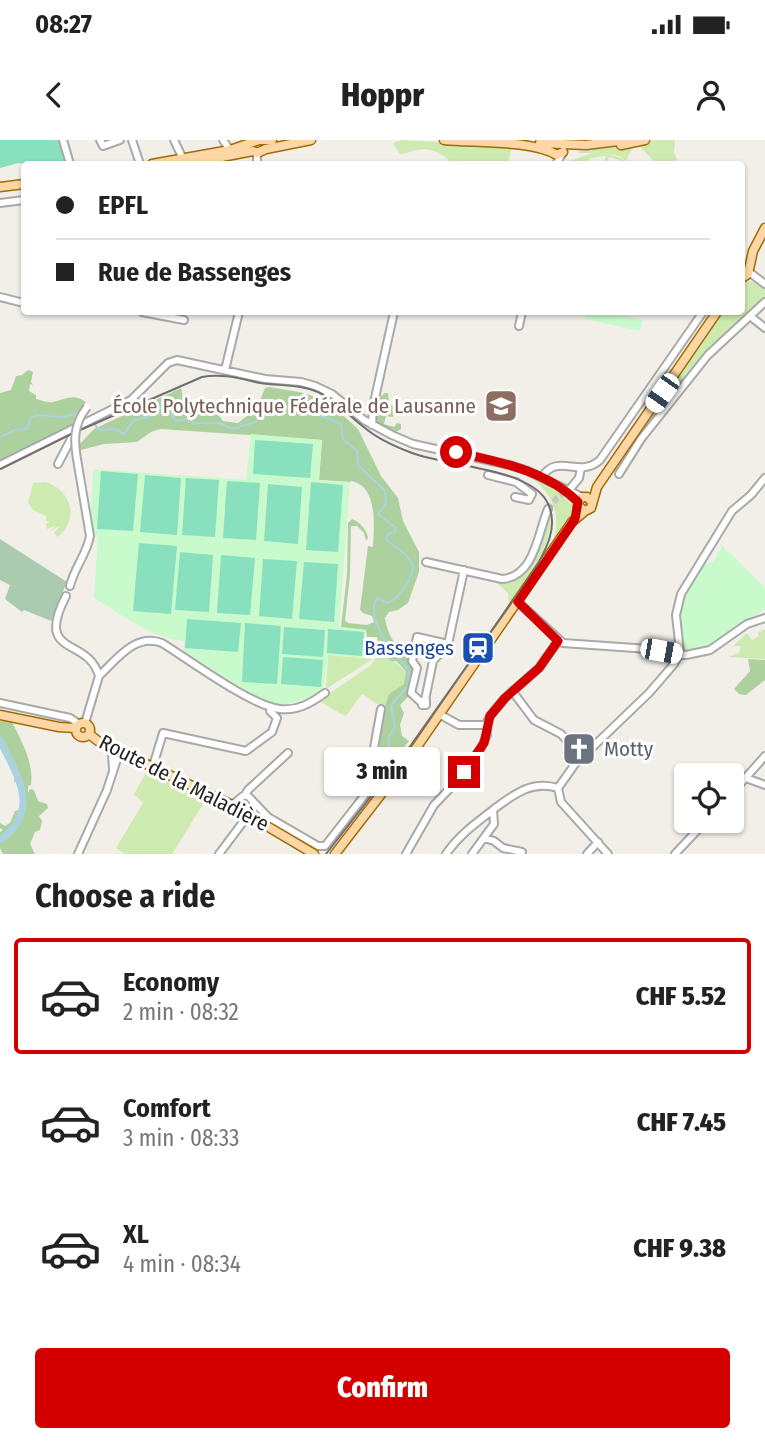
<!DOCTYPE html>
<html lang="en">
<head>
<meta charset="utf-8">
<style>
  :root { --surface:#fff; --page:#f6f6f6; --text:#222; --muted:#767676; --line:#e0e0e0; --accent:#d40000 }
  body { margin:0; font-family:"Fira Sans Condensed",sans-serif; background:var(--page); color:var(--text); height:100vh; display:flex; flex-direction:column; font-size:26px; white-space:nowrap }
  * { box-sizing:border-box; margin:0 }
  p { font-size:23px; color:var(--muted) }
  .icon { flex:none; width:38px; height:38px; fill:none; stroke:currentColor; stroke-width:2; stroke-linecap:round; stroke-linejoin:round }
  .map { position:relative; height:714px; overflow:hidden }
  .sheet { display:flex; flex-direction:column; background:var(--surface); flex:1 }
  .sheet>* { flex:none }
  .top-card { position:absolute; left:21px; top:21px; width:724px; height:154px; border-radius:7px; box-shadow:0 2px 5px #0004; display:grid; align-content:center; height:154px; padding:0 35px; background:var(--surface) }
  .buttons { position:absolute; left:674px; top:623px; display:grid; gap:14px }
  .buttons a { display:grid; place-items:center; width:70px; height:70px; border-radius:7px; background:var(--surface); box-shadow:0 2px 5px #0004; font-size:35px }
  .end { position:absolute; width:32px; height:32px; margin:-16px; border:9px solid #d40000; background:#fff; box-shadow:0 0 0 4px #fff }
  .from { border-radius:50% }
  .bubble { position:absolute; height:49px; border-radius:7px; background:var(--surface); box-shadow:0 2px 5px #0004; font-size:23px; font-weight:800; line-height:49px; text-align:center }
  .car { position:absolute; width:21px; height:42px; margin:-21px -10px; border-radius:9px; box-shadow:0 0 5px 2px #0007; background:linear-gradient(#fff 24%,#345 0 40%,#fff 0 76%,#345 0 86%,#fff 0) }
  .top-card b { display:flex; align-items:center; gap:24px; height:66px; font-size:26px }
  .top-card b+b { border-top:2px solid var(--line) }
  .top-card i { width:18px; height:18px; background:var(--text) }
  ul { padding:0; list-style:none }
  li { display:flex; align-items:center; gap:21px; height:116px; margin:0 14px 10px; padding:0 21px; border:4px solid transparent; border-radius:7px }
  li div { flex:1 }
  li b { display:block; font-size:26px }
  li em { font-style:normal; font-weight:800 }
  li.current { border-color:var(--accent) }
  li>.icon { width:63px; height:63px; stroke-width:1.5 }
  h2 { padding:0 35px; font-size:32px; line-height:84px }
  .button { display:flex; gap:14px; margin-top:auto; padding:14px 35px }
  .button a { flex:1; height:80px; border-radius:7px; background:var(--accent); color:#fff; font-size:28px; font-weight:800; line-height:80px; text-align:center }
  .status { display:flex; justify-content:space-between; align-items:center; height:49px; padding:0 35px; background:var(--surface); direction:ltr }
  .status svg { height:19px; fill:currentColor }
  header { display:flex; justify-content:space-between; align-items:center; height:91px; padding:0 35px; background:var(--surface); font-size:32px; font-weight:800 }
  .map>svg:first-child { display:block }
</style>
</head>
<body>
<div class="status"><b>08:27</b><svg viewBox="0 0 49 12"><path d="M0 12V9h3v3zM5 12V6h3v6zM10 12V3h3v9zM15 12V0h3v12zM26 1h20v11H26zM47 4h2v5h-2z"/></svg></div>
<header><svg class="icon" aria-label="back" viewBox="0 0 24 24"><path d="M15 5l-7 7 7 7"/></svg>Hoppr<svg class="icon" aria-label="person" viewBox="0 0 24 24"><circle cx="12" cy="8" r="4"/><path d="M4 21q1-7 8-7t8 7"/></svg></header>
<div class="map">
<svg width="765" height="714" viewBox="0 0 765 714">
  <rect width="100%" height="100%" fill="#f2efe9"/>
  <!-- grass -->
  <path fill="#cdebb0" d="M401,0l111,6 -4,18h-55c-8,-9 -22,-17 -36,-14 -6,1 -11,4 -17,4l-7,-11z
    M656,0h19l-1,12 3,7 -3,5h-18l-18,-20z
    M634,5l-8,16 -7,-5 -25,-4 25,5 5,4v3h-4v-4l-11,-3 -3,7h-3l3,-7 -2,-1 -13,2 -7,6h-24l33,-11h-14v-2z
    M745,140l9,2 11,7v9l-52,51 -44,52 -2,-2 -3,5 2,1 -26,33 -4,-1 86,-125h20v-30z
    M525,334l34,18 15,15 -4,13 -19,27c13,-29 1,-58 -26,-73z
    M45,342c26,7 35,37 13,55l-4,-4 6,-7 -11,6 7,-6 -9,3 -1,-6 5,-1 -5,-1v-5l-13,-6 -5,-8 5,-19z
    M550,374c4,33 -24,64 -41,90l-1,-11 -16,-14c43,12 44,-39 58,-65z
    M765,489v30l-37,-2 11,-4 2,-7h-8l14,-13 5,7 7,-4 -1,-4z
    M378,505l3,6 25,20 -2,13 -18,26 -7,-2v-3l-17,-11 -16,22c-10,-4 -18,-11 -28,-15l52,-35 8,-10z
    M328,515l45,4 -47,30z
    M148,629l59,29 -35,56h-47l-9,-6 27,-45 -9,-9z"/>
  <!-- forest -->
  <path fill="#add19e" d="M28,230l5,2 -2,10 2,3 -3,-1 -1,7 7,4v4c4,1 13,4 17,3 13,-3 20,-9 33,0l-10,12 -4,11 -72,36v-68l11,-3 5,-14 6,-1z
    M269,247l30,5 24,7 11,8 24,22 23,47 17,22 5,23 16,31v20l-11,31 -10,7 -9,2 -4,6c3,18 8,26 24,35v8l6,12 -6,23 -9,9 4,8 -4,12 2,11 7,5 -25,31 -8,-1 -1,-6v-13l4,-4 6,-42 4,-12 15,-10 2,-13 -10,-10h-5l-10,-10 -4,-14h-10l-1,-7 -25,-3 6,-53 1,-51 4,-4c8,3 15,11 16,19l-2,3 -2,-8 -7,-7h-6l-1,49 -5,45 3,3 19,2 7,-3 -2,-6 -9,-3 -3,-3 8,-64 5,1c1,-22 5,-61 -22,-66l-1,1 -31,-2 3,-40 -162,-11 -9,3 -14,10 -33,2 -27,7v-4l17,-18 87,-41 3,15 15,-2 5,10h6l2,-4 11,14 15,2 19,-15 8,-20z
    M385,253h3l1,11 14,7 -1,3 -8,-1 -1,4 -7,-1 -2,8 10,3 3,-4 4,1v5l-7,4 -18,-10 4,-26z
    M748,519l17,1v20l-19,15 -7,-1 -5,-5 16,-18z
    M8,578l3,2c10,20 23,42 20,65l-3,1v7l2,-4 4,1 4,11 9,3 1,4 -9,8 3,5 -2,9 -5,2 -5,12 5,10h-32l-3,-6v-16l3,-2 -3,-2v-5l5,3 5,-3 5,-12 9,-3 1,-20 -5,-2 -1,-4h-5c3,-15 -12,-23 -14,-36 0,-8 0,-17 0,-25z"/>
  <!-- cemetery -->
  <path fill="#aacbaf" d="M0,399l67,43 -16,39 -27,-11 -2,2 -17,-13 5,-14 -10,-5z"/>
  <!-- park -->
  <path fill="#c8facc" d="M591,172h14l37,8 -2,11 -55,-12 1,-5z
    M251,294l71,6 -3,40 31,2 -11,145 27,3 -2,28 -36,-3 -5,34c-20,12 -38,21 -62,11l-78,-49 1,-10c-34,-3 -61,-26 -90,-43l4,-63 -5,-1 -2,-22 2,-43 153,11z
    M721,405l44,42v22l-52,36 -24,6c-7,-6 -7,-12 -9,-20 -5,-28 8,-46 22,-69l5,3 3,-3 2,1 9,-15z"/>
  <!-- pitch -->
  <path fill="#88e0be" d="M0,0h59l6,24h-39l-7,-1 -19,5z
    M255,300l58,4 -3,34 -57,-4z
    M101,331l37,3 -5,57 -36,-2z
    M145,335l36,3 -4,57 -37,-3z
    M186,338l33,2 -4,57 -33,-2z
    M227,341l33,2 -4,57 -33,-2z
    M311,342l32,3 -5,67 -32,-2z
    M268,344l34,3 -4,57 -34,-3z
    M139,403l38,3 -6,68 -38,-3z
    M180,412l33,3 -4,57 -34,-2z
    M221,415l34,3 -5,57 -33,-2z
    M263,419l34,2 -5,58 -33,-3z
    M304,422l34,2 -4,58 -35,-3z
    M187,479l54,4 -3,29 -53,-4z
    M245,483l36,3 -4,58 -35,-2z
    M284,487l41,3 -2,27 -41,-3z
    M328,489l36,3 -2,24 -35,-3z
    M283,517l40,3 -2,27 -40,-3z"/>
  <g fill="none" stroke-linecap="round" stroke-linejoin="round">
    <!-- stream -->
    <path stroke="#aad3df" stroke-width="2" d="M95,285l5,5 14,-1 10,5 10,-14 15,-3 15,-11 12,15 11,-2 8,4h24l13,6 23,-7 23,-18 41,11 22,9 2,15 14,12 1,14 27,26 1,13 -8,10 18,14 -1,4 -7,2 -1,6 20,16 6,9c0,13 -14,34 -26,38l-10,-5 -3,7 1,14 7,17 28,37 -2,13 -17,19 4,22 -6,9v12l-8,9 1,9
      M0,297l15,-7 12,-1 4,-11 6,-3 24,2 18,-4"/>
    <!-- river -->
    <path stroke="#aad3df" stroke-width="7" d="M0,600c17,36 42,70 0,100"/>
    <!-- minor-tunnel -->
    <path stroke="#c8c6c1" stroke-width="6" stroke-dasharray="6 3" stroke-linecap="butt" d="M548,369l9,-11 13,-9"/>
    <defs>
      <path id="minor" d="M63,0l7,24
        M100,0l3,6 17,-6
        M132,0l8,24
        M174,0l9,19
        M223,0l7,10
        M257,13v11
        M556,24l6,-10
        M0,63l24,-3
        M749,132l16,12
        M0,157l24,6
        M142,172l42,8
        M750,176l15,12
        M519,186l3,-14
        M225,230l14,-58
        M372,285l1,-18 21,-95
        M58,324l13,-25
        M0,325l131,-65 37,-37 9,-3 88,19 36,3 14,4 17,8 32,26 28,15 21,9 97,21 18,6 54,26
        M619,334l22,-35 67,-84 57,-53
        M488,335l28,7 16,12 -3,6 -14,-3
        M542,337c16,-25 37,2 58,-17l103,-148
        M570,349l9,-11 2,-10
        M426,422l76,17c33,-2 36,-47 46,-70
        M70,446c4,-18 17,-32 20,-50l-12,-71
        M66,456c-32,62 22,40 33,80l-14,47
        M518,462l45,41 86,6 37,6 24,-5 37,-26 18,-6
        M99,536c18,-17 36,-43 63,-33 26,16 91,64 118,66 18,2 31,-6 45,-16
        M513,552l21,28 27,14 8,9
        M425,560l8,-39 15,-17 16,-74
        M426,560v5h-4v-4z
        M421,562l-10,-9 6,-25 -5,-7 5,-24 31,7
        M0,563l70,15 9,6
        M439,574l20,11h28
        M107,606l5,8 1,15
        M153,626l10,-33 83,18 26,-19 5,-14 -7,-7
        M373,635l18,7
        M746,638l19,7
        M732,653l33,-37
        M245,655l3,-5 40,-37
        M232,665l11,-9 4,-1 21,22 50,29h7l39,-50 9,-21 -1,-16 9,-50
        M484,698l10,3 9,7 19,4
        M78,714l29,-64 13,-40
        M219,714l30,-40
        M406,714l28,-49 24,-25 23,-32 6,-13v-13l3,-6 15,-18 34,-30 19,-27
        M446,714c13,-19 30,-31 48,-45 20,-15 38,-29 64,-21
        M472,714l22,-30 -1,-14
        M587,714l11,-12
        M608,714l-47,-52 -3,-14 17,-24 74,-71 25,-29 6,-12 -4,-37 5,-21 51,-83 19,-16 14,-17
        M675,714l31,-33"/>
      <path id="major" d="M444,0c32,3 88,0 113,15l6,-3
        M540,3l46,2 40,-5
        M621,5l24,-5
        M152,24l78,-14 29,-10h13
        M185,24l68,-13 4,2 9,-4 45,-9
        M0,47l24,-3
        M742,138l6,-4 5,-23 12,-23
        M591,361l-4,-4h-5l-3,4 -1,5 7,5 6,-3 6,-21 120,-175
        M0,575l59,12 17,1
        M76 590a7 7 0 1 1 14 0a7 7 0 1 1-14 0Z
        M89,594l9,7 132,63 84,50
        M335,714l77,-100 160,-232 13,-11"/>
    </defs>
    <!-- minor casing -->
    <use href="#minor" stroke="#a9a9a9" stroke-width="10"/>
    <!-- major casing -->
    <use href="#major" stroke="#a06b00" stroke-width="11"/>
    <!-- minor -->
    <use href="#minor" stroke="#fff" stroke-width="6"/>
    <!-- major -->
    <use href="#major" stroke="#fcd6a4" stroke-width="8"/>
    <!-- tram -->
    <path stroke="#707070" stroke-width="2" d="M0,329l71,-35 131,-57c21,-4 39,2 58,6 20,3 39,1 58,9 19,9 31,24 47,36 13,11 31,19 47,25 35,13 114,15 134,47 16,27 -3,55 -17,79
      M326,714l85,-109 123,-174"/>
    <defs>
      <path id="minor-bridge" d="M78,325c-4,-22 -6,-39 9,-58"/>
    </defs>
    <!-- minor-bridge casing -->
    <use href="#minor-bridge" stroke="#a9a9a9" stroke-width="10" stroke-linecap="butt"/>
    <!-- minor-bridge -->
    <use href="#minor-bridge" stroke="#fff" stroke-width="6"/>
  </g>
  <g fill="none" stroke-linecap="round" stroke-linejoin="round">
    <!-- route -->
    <path stroke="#d40000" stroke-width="9" d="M456,312c43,10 90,18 122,50l-3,17 -57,83 40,39 -19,27 -34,30 -15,18 -6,27 -20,29"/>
  </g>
  <!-- icons -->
  <defs>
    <symbol id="university-square" viewBox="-11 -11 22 22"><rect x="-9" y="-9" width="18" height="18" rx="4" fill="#8d6e63" stroke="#fff"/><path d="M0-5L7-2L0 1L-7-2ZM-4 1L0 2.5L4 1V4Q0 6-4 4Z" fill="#fff"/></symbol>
    <symbol id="station-square" viewBox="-11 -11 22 22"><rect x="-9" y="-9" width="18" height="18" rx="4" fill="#1a4fb4" stroke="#fff"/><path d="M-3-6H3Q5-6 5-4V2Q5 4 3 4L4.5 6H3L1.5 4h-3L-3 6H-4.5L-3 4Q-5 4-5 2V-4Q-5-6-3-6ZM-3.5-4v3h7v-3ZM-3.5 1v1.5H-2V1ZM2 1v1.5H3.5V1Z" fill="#fff"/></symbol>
    <symbol id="church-square" viewBox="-11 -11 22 22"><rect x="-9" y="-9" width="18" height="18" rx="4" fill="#6b7280" stroke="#fff"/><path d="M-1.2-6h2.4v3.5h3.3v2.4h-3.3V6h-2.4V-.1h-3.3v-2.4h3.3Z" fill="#fff"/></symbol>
  </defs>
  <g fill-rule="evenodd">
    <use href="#university-square" x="482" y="247" width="38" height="38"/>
    <use href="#station-square" x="459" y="489" width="38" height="38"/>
    <use href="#church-square" x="560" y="590" width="38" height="38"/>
  </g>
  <g text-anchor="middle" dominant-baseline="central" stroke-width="6" stroke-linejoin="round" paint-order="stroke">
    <!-- education labels -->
    <g font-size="21" fill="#785e54" stroke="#fff" text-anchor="end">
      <text x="476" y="266">École Polytechnique Fédérale de Lausanne</text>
    </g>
    <!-- transit labels -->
    <g font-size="21" fill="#164399" stroke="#fff" text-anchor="end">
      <text x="454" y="508">Bassenges</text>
    </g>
    <!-- worship labels -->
    <g font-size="21" fill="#5b616d" stroke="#fff" text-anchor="start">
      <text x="604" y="609">Motty</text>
    </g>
    <!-- street labels -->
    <g font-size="21" fill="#222" stroke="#fff">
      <text transform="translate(184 643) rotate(27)">Route de la Maladière</text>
    </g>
  </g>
</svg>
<div class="buttons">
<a><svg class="icon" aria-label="locate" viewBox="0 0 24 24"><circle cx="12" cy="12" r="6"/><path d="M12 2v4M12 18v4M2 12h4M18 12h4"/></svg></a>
</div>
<i class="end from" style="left:456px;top:312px"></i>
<i class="end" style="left:464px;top:632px"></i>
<div class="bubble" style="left:324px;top:607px;width:116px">3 min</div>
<i class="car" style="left:662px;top:253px;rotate:215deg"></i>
<i class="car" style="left:661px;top:511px;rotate:100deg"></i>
<div class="top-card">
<b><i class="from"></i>EPFL</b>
<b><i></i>Rue de Bassenges</b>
</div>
</div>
<section class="sheet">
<h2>Choose a ride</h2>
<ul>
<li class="current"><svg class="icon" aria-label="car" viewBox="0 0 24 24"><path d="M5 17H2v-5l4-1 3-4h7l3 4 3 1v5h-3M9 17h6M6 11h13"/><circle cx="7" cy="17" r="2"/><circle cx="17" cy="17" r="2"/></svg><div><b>Economy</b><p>2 min · 08:32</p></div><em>CHF 5.52</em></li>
<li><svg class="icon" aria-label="car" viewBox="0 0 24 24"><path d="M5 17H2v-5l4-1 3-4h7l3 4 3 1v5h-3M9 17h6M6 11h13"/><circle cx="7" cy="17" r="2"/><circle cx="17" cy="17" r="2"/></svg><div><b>Comfort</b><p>3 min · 08:33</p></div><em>CHF 7.45</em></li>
<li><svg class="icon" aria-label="car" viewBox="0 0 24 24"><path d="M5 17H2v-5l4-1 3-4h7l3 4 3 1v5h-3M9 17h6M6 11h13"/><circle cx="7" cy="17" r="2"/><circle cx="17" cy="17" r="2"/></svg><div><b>XL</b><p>4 min · 08:34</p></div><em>CHF 9.38</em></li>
</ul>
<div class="button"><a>Confirm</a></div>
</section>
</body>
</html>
